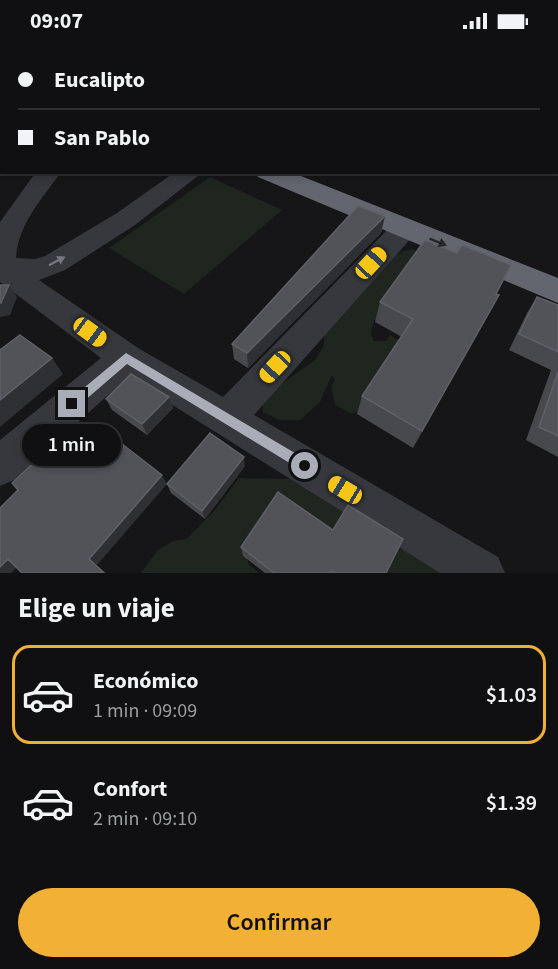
<!DOCTYPE html>
<html lang="es">
<head>
<meta charset="utf-8">
<style>
  :root { --surface:#101012; --page:#1e1e20; --text:#f1f3f6; --muted:#9c9d9f; --line:#303032; --accent:#f2b134 }
  body { margin:0; font-family:"Source Sans 3",sans-serif; background:var(--page); color:var(--text); height:100vh; display:flex; flex-direction:column; font-size:22px; white-space:nowrap }
  * { box-sizing:border-box; margin:0 }
  p { font-size:20px; color:var(--muted) }
  .icon { flex:none; width:33px; height:33px; fill:none; stroke:currentColor; stroke-width:2; stroke-linecap:round; stroke-linejoin:round }
  .map { position:relative; height:531px; overflow:hidden }
  .side { display:flex; flex-direction:column; background:var(--surface); flex:1 }
  .side>* { flex:none }
  .top-card { position:absolute; left:0px; top:0px; width:558px; height:132px; box-shadow:0 3px 9px #0003,0 0 0 2px var(--line); display:grid; align-content:center; height:132px; padding:0 18px; background:var(--surface) }
  .end { position:absolute; width:27px; height:27px; margin:-14px; border:8px solid #a8adb8; background:#111; box-shadow:0 0 0 3px #111 }
  .from { border-radius:50% }
  .bubble { position:absolute; height:42px; border-radius:21px; background:var(--surface); box-shadow:0 3px 9px #0003,0 0 0 2px var(--line); font-size:20px; font-weight:600; line-height:42px; text-align:center }
  .car { position:absolute; width:18px; height:36px; margin:-18px -9px; border-radius:8px; box-shadow:0 0 4px 2px #0007; background:linear-gradient(#f5c518 24%,#345 0 40%,#f5c518 0 76%,#345 0 86%,#f5c518 0) }
  .top-card b { display:flex; align-items:center; gap:21px; height:57px; font-size:22px }
  .top-card b+b { border-top:2px solid var(--line) }
  .top-card i { width:15px; height:15px; background:var(--text) }
  ul { padding:0; list-style:none }
  li { display:flex; align-items:center; gap:18px; height:99px; margin:0 12px 9px; padding:0 6px; border:3px solid transparent; border-radius:18px }
  li div { flex:1 }
  li b { display:block; font-size:22px }
  li em { font-style:normal; font-weight:600 }
  li.active { border-color:var(--accent) }
  li>.icon { width:54px; height:54px; stroke-width:1.5 }
  h2 { padding:0 18px; font-size:27px; line-height:72px }
  .action { display:flex; gap:12px; margin-top:auto; padding:12px 18px }
  .action a { flex:1; height:69px; border-radius:36px; background:var(--accent); color:#111; font-size:24px; font-weight:600; line-height:69px; text-align:center }
  .status { display:flex; justify-content:space-between; align-items:center; height:42px; padding:0 30px; background:var(--surface); direction:ltr }
  .status svg { height:16px; fill:currentColor }
  .map>svg:first-child { display:block }
</style>
</head>
<body>
<div class="status"><b>09:07</b><svg viewBox="0 0 49 12"><path d="M0 12V9h3v3zM5 12V6h3v6zM10 12V3h3v9zM15 12V0h3v12zM26 1h20v11H26zM47 4h2v5h-2z"/></svg></div>
<div class="map">
<svg width="558" height="531" viewBox="0 0 558 531">
  <rect width="100%" height="100%" fill="#161618"/>
  <!-- green -->
  <path fill="#1e261f" d="M210,135l72,33 -98,84 -75,-46z
    M412,207l7,3 -36,67 -9,1 -3,13 3,8h12l4,-6 8,5v12l-34,60 -14,1 -15,-8 -4,-19 4,-5 -3,-6 -12,27 -20,18h-21l-16,-8v-15l52,-37 9,-15v-22c24,-25 53,-66 88,-74z
    M239,436l57,1 46,28 3,8 -8,18 -92,19 4,13 11,8h-119l17,-23 15,-9 14,-2 28,-29z
    M406,507l39,24h-62l10,-23z"/>
  <g fill="none" stroke-linecap="round" stroke-linejoin="round">
    <!-- minor -->
    <path fill="#37383d" fill-rule="evenodd" d="M36,130h25c-19,27 -43,52 -45,86l19,1 10,-3 72,-43 58,-41h28l-68,53 -70,45 -26,10 99,68 85,49 171,-174 10,-3 10,3 4,6 -4,6 -160,180 244,142 7,16h-65l-312,-196 -114,103 -14,6v-46l101,-82 -101,-76v-60z"/>
    <!-- major -->
    <path fill="#53555c" fill-rule="evenodd" d="M224,0h19l-20,2z"/>
    <!-- highway -->
    <path fill="#63666e" fill-rule="evenodd" d="M0,17h2v12h-2z
      M255,130h36l267,106v25l-300,-126z"/>
  </g>
  <!-- wall -->
  <path fill="#47494d" d="M385,174l-4,17 -133,135 -14,-9 -2,-15z
    M496,252l3,1 -11,20 -75,133 -56,-34 5,-18 40,-59 -27,-15 5,-20z
    M537,255l21,8v152l-32,-17 25,-70 -42,-20 18,-37z
    M169,355l4,11 -26,27 -35,-25 -6,-11z
    M245,424l-40,53 -34,-26 -4,-9z
    M241,505l145,26h-121l-22,-17z"/>
  <!-- shaded-wall -->
  <path fill="#2f3033" d="M2,84v18h-2v-17z
    M385,174l-4,17 -133,135 -1,-15z
    M9,243l8,12 -7,18 -10,2v-14z
    M499,253l-11,20 -75,133 9,-17z
    M52,316l11,16 -63,53v-27z
    M169,355l4,11 -26,27 -5,-11z
    M244,415l1,9 -40,53 -3,-8z
    M162,433l5,9 -70,81 9,8h-2l-15,-14z
    M8,517l11,6 -8,8h-11v-6z"/>
  <!-- building -->
  <path fill="#525359" stroke="#5f6168" stroke-width="1.5" d="M73,0h49l4,2h-57z
    M135,0h15l5,2h-23z
    M0,26l2,1v57l-2,1z
    M358,164l27,10 -138,137 -15,-9z
    M425,198l32,13 5,-8 49,20 -15,29 3,1 -77,136 -60,-35 51,-77 -33,-17z
    M0,243h9l-8,18h-1z
    M537,255l21,8v47l-39,-18z
    M20,293l32,23 -52,42v-50z
    M558,330v64l-19,-9z
    M131,332l38,23 -27,27 -36,-25z
    M74,383l22,21 13,-12 53,41 -73,84 15,14h-82l-14,-14 -8,8v-59l18,-18 -6,-7z
    M210,391l34,24 -42,54 -35,-27z
    M278,450l55,38 15,-25 55,34 -17,34h-51l-3,-2 -1,2h-57l-33,-26z"/>
  <!-- one-way arrows -->
  <defs><path id="oneway-solid" d="M-6-.8H1V-3.2L6.5 0L1 3.2V.8H-6Z" transform="scale(1.5)"/></defs>
  <use fill="#26262a" href="#oneway-solid" transform="translate(438 200) rotate(22)"/>
  <use fill="#757881" href="#oneway-solid" transform="translate(57 219) rotate(-28)"/>
  <!-- route -->
  <path fill="#a8adb8" d="M126,311l184,109v8h-9l-174,-106 -51,44h-8v-7z"/>
</svg>
<i class="end from" style="left:305px;top:424px"></i>
<i class="end" style="left:72px;top:362px"></i>
<div class="bubble" style="left:22px;top:382px;width:99px">1 min</div>
<i class="car" style="left:371px;top:221px;rotate:43deg"></i>
<i class="car" style="left:90px;top:290px;rotate:126deg"></i>
<i class="car" style="left:275px;top:325px;rotate:223deg"></i>
<i class="car" style="left:345px;top:448px;rotate:301deg"></i>
<div class="top-card">
<b><i class="from"></i>Eucalipto</b>
<b><i></i>San Pablo</b>
</div>
</div>
<section class="side">
<h2>Elige un viaje</h2>
<ul>
<li class="active"><svg class="icon" aria-label="car" viewBox="0 0 24 24"><path d="M5 17H2v-5l4-1 3-4h7l3 4 3 1v5h-3M9 17h6M6 11h13"/><circle cx="7" cy="17" r="2"/><circle cx="17" cy="17" r="2"/></svg><div><b>Económico</b><p>1 min · 09:09</p></div><em>$1.03</em></li>
<li><svg class="icon" aria-label="car" viewBox="0 0 24 24"><path d="M5 17H2v-5l4-1 3-4h7l3 4 3 1v5h-3M9 17h6M6 11h13"/><circle cx="7" cy="17" r="2"/><circle cx="17" cy="17" r="2"/></svg><div><b>Confort</b><p>2 min · 09:10</p></div><em>$1.39</em></li>
</ul>
<div class="action"><a>Confirmar</a></div>
</section>
</body>
</html>
